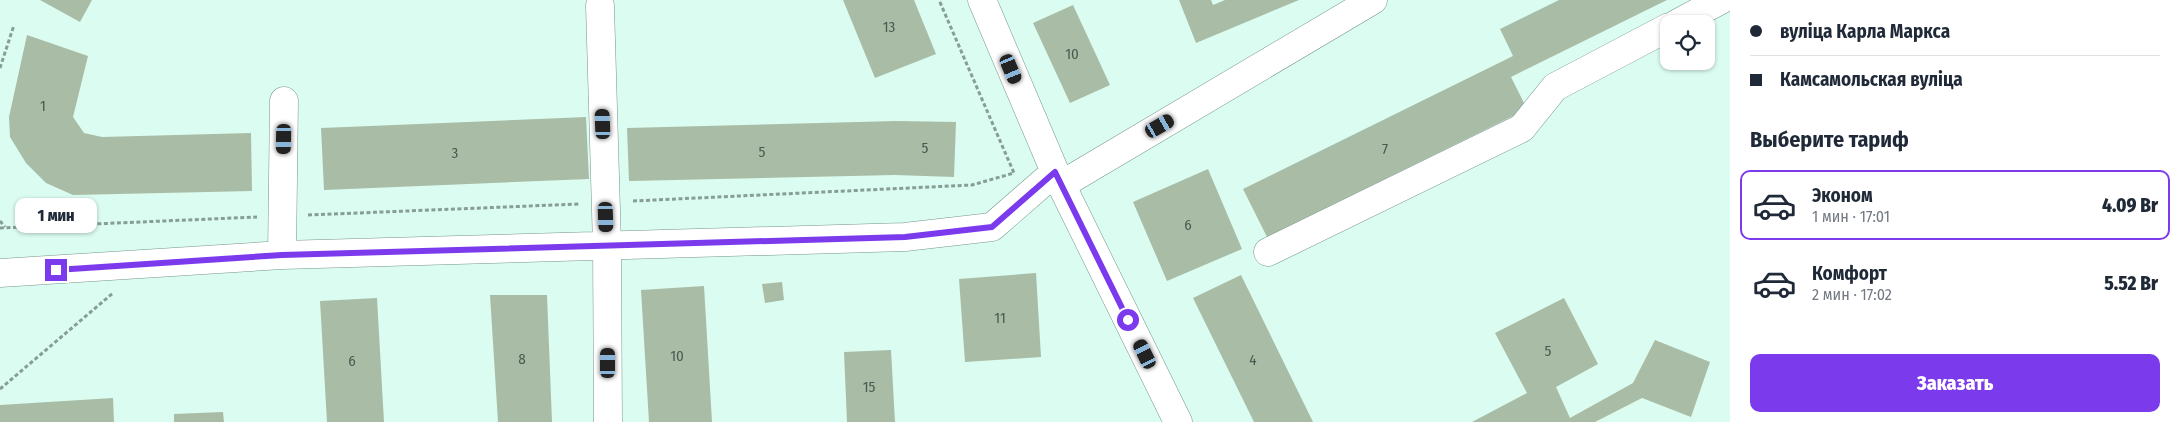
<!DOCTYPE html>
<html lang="ru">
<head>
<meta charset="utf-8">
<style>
  :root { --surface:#fff; --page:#f2f2f3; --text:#1f2937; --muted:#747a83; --line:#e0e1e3; --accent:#7c3aed }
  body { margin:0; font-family:"Fira Sans Condensed",sans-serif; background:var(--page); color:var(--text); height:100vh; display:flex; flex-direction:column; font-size:19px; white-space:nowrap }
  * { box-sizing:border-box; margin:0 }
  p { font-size:16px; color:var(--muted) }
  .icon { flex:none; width:28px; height:28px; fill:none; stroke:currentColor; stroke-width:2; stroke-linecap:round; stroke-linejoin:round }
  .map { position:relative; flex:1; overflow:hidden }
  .sheet { display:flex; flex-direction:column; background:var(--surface); width:450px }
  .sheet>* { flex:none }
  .guide { display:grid; align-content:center; height:110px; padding:0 20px; background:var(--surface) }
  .controls { position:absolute; left:1660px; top:15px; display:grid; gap:10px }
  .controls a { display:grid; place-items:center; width:55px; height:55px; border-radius:10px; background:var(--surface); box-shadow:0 1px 4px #0004; font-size:25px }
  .end { position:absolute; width:22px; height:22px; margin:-11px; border:6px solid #7c3aed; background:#fff; box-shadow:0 0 0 2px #fff }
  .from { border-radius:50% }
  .bubble { position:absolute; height:35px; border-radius:10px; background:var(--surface); box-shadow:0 1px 4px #0004; font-size:16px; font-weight:800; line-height:35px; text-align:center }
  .car { position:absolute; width:15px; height:30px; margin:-15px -8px; border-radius:6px; box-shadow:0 0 4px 1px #0007; background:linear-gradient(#222 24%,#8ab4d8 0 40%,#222 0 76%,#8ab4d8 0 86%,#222 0) }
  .guide b { display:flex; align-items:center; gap:18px; height:48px; font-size:19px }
  .guide b+b { border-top:1px solid var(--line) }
  .guide i { width:12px; height:12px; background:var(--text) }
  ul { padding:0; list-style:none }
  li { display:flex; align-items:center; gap:15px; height:70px; margin:0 10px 8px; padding:0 10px; border:2px solid transparent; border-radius:10px }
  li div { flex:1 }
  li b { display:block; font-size:19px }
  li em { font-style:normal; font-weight:800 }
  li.on { border-color:var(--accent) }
  li>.icon { width:45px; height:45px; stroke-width:1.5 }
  h2 { padding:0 20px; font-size:22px; line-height:60px }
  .action { display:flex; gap:10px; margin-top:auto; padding:10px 20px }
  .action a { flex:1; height:58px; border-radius:10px; background:var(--accent); color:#fff; font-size:20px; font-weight:800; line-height:58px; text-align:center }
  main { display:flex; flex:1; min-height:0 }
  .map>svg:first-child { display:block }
</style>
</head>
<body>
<main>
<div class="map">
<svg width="1730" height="422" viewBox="0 0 1730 422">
  <rect width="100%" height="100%" fill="#dbfcf0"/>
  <!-- building -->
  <path fill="#a9bca6" d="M40,0h52l-12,22z
    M843,0h71l22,54 -61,24z
    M1179,0h32l2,5 12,-5h74l-103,43z
    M1559,0h108l-156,77 16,32 -260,128 -24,-48 270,-133 -13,-27z
    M1073,5l37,80 -40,18 -37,-80z
    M27,35l61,21 -15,61 11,16 18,4 149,-4 1,58 -179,4 -27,-12 -20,-20 -16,-26 -1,-20z
    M586,117l3,62 -265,11 -3,-62z
    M896,121l60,1 -2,55 -59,-2 -266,6 -2,-53z
    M1208,169l34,80 -75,32 -34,-79z
    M1036,273l5,84 -76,5 -6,-83z
    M1241,275l72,147h-59l-61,-124z
    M782,282l2,18 -19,3 -3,-19z
    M704,286l8,136h-63l-8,-132z
    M490,295h57l5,127h-54z
    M377,298l7,124h-57l-7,-121z
    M1564,298l34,66 -42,23 14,31 63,-35 22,-43 55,22 -19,55 -49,-19 -47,24h-123l55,-29 -32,-60z
    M891,350l4,72h-48l-3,-70z
    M113,398l1,24h-114v-17z
    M223,412l1,10h-50v-8z"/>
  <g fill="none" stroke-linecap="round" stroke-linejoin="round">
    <defs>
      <path id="minor" d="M600,6l7,239 1,177
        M1676,24l45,-24
        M1061,185l312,-185
        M1268,252l254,-124 33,-41 114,-60
        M282,255l2,-154
        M0,273l282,-18 623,-18 87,-10 63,-55"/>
      <path id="major" d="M982,0l73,172 123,250"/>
    </defs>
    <!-- minor casing -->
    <use href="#minor" stroke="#77958b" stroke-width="29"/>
    <!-- major casing -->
    <use href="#major" stroke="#77958b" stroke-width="29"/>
    <!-- path -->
    <path stroke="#879e96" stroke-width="3" stroke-dasharray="4 2.5" stroke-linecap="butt" d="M0,68l14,-43
      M633,201l339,-16 42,-12 -75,-173
      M308,215l271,-11
      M0,221l5,6
      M0,228l257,-11
      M0,389l113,-96"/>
    <!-- minor -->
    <use href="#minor" stroke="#fff" stroke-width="28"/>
    <!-- major -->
    <use href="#major" stroke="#fff" stroke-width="28"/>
  </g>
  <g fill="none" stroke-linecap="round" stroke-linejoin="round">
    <!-- route -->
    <path stroke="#7c3aed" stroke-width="6" d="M56,270l226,-15 623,-18 87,-10 63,-55 73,148"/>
  </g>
  <g text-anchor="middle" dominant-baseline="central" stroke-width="4.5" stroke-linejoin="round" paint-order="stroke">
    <!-- number labels -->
    <g font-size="15" fill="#4b5a51">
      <text x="889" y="27">13</text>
      <text x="1072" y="54">10</text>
      <text x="43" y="106">1</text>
      <text x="925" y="148">5</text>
      <text x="1385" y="149">7</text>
      <text x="762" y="152">5</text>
      <text x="455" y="153">3</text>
      <text x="1188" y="225">6</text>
      <text x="1000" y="318">11</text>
      <text x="1548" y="351">5</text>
      <text x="677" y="356">10</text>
      <text x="522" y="359">8</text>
      <text x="1253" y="360">4</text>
      <text x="352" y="361">6</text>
      <text x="869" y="387">15</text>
    </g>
  </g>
</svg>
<div class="controls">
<a><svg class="icon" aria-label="locate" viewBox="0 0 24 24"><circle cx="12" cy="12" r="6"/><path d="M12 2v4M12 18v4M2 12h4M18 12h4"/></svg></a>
</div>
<i class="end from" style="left:1128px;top:320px"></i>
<i class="end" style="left:56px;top:270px"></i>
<div class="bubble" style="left:15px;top:198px;width:82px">1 мин</div>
<i class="car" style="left:1011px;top:69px;rotate:157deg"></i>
<i class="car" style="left:603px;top:124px;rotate:358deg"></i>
<i class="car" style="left:1160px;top:126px;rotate:60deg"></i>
<i class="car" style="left:284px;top:139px;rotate:181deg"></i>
<i class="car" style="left:606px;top:217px;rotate:178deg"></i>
<i class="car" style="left:1145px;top:354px;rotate:334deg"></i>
<i class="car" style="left:608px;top:363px;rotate:0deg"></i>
</div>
<section class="sheet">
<div class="guide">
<b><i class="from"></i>вуліца Карла Маркса</b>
<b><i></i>Камсамольская вуліца</b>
</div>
<h2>Выберите тариф</h2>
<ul>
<li class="on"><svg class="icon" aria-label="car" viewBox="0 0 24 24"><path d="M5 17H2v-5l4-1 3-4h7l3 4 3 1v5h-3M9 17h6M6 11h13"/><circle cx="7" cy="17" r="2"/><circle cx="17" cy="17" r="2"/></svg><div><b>Эконом</b><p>1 мин · 17:01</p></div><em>4.09 Br</em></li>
<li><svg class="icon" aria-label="car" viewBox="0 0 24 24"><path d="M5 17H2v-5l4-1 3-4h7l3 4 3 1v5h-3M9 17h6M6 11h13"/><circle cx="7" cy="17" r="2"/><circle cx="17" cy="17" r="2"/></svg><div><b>Комфорт</b><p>2 мин · 17:02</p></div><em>5.52 Br</em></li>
</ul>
<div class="action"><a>Заказать</a></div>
</section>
</main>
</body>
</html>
